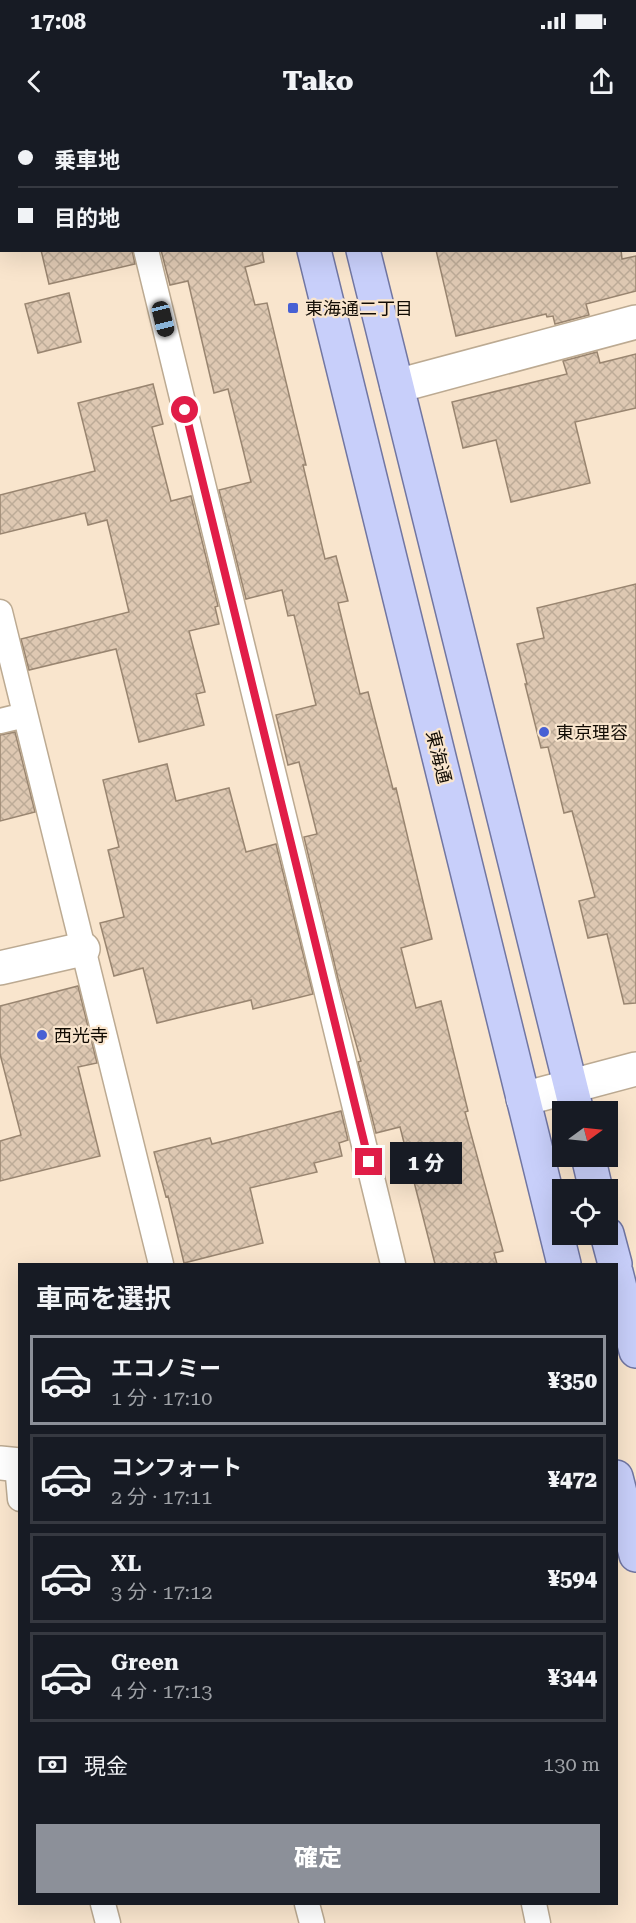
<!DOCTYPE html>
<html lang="ja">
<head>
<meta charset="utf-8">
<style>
  :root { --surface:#171b24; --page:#242831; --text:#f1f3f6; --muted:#9ea1a6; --line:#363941; --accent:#8c9099 }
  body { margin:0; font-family:"Roboto Serif","Noto Sans JP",serif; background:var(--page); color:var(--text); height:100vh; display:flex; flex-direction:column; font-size:22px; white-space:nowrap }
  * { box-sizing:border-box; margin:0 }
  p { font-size:20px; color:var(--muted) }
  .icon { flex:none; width:33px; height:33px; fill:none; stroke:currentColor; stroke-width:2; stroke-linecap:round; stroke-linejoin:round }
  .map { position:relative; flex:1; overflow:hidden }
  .drawer { position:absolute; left:18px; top:1143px; width:600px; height:642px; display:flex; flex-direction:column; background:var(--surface); border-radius:0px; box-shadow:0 6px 24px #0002 }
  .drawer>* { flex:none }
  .hud { position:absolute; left:0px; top:0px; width:636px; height:132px; box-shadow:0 6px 24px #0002; display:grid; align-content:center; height:132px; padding:0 18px; background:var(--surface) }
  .needle { width:39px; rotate:75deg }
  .buttons { position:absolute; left:552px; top:981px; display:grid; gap:12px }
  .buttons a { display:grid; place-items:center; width:66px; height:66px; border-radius:0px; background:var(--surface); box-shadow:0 6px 24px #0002; font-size:30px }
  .end { position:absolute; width:27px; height:27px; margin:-14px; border:8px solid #e11d48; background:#fff; box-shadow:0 0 0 3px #fff }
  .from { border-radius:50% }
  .bubble { position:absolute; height:42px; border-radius:0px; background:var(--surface); box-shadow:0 6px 24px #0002; font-size:20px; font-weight:800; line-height:42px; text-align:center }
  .car { position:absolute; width:18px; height:36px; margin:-18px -9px; border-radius:8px; box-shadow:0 0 4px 2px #0007; background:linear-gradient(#222 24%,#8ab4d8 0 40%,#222 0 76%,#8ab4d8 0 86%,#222 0) }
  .hud b { display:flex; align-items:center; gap:21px; height:57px; font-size:22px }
  .hud b+b { border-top:2px solid var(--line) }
  .hud i { width:15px; height:15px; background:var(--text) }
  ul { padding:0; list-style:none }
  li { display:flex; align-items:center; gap:18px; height:90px; margin:0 12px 9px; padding:0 6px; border:3px solid var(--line); border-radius:0px }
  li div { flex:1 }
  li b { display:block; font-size:22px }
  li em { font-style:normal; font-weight:800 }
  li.current { border-color:var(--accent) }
  li>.icon { width:54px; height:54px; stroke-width:1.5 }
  h2 { padding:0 18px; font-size:27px; line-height:72px }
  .pay { display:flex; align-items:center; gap:15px; height:66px; padding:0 18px; font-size:22px }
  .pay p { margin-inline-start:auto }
  .action { display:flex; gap:12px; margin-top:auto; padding:12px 18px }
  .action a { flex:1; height:69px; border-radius:0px; background:var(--accent); color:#fff; font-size:24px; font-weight:800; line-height:69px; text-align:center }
  .status { display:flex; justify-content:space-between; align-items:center; height:42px; padding:0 30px; background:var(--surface); direction:ltr }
  .status svg { height:16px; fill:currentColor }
  header { display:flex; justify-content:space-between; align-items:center; height:78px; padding:0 18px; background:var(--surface); font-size:27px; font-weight:800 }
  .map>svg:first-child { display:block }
</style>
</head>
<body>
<div class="status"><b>17:08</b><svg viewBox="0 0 49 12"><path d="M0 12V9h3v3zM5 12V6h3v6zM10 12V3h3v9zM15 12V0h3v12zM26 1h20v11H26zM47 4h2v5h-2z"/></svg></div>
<header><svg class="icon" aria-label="back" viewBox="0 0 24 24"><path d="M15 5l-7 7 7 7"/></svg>Tako<svg class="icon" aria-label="share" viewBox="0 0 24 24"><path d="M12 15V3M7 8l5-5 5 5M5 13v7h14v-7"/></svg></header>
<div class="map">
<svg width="636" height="1803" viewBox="0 0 636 1803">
  <defs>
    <pattern id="building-cross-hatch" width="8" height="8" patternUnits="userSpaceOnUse" patternTransform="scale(1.5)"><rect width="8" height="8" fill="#dec8b2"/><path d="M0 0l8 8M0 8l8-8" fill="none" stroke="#bdab97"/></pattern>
  </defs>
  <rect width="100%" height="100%" fill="#f9e5cd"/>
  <!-- building -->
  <path fill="url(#building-cross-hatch)" stroke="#998570" stroke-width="1.5" d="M41,130h91l3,14 -86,20z
    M161,130h101l2,12 -19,5 10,38 12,-2 39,162h-3l22,94 11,-3 12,45 -10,2 22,91 8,-2 25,97 3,-1 36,151 -31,9 15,60 25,-7 27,110 -3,1 38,139 -9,2 3,11h-62l-35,-137 -24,6 -18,-71 3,-1 -21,-74 -36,-150 13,-3 -18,-72 -11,3 -12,-50 40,-10 -22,-90 -6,1 -6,-26 -36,9 -27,-109 32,-8 -23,-93 -14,4 -26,-112 -18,4z
    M436,130h185l1,9 14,-3v35l-50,13 3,11 -34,9 -2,-8 -6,1 -1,-3 -90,22z
    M69,173l12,49 -43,11 -13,-49z
    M597,232l3,11 36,-9v54l-61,14 15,61 -79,19 -15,-62 -33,8 -11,-46 115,-28 -4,-13z
    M153,264l10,40 -11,3 19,74 20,-5 27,110 -3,1 4,17 -30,7 16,61 -9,2 8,31 -65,17 -23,-93 -87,21 -8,-31 108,-27 -22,-92 -19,5 -3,-12 -85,21v-39l95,-24 -17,-68z
    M636,464v419l-12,1 -17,-70 -19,4 -9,-37 16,-4 -23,-86 -8,2 -16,-66 -7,1 -16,-64h2l-10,-40 27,-6 -7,-30z
    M15,612l20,80 -35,9v-86z
    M167,644l9,37 53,-13 17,64 30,-8 37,150 -60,15 -2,-9 -94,23 -14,-55 -29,8 -14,-53 24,-6 -16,-67 11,-3 -16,-67z
    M78,866l19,77 -19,4 22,89 -100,25v-40l21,-6 -21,-81v-48z
    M341,991l7,29 -9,3 3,13 -28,7 3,9 -67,16 13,55 -79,20 -16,-67 -2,1 -12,-45 56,-14 2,6z"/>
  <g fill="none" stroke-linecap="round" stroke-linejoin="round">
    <defs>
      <path id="service" d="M114,0v2
        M146,130l247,1014
        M0,492l161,652
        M0,601l25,-6
        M17,1345l3,34
        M103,1784l5,19
        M307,1784l5,19
        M534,1784l4,19"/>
      <path id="minor" d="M623,0v2
        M634,47l2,6
        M397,266l239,-64
        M0,848l83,-19
        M0,1343l20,2"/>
      <path id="tertiary" d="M523,979l113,-30"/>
      <path id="primary" d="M282,0v2
        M331,0v2
        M314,130l250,1014
        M363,130l214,862
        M588,1036l8,34
        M607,1114l8,30
        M616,1152l20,79
        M616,1357l20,78"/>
    </defs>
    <!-- service casing -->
    <use href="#service" stroke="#bcaa92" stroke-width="27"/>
    <!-- minor casing -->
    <use href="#minor" stroke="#bcaa92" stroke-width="36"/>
    <!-- tertiary casing -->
    <use href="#tertiary" stroke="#bcaa92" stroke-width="36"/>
    <!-- primary casing -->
    <use href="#primary" stroke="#7176a2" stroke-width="36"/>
    <!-- service -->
    <use href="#service" stroke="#fff" stroke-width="24"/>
    <!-- minor -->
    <use href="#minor" stroke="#fff" stroke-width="33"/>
    <!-- tertiary -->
    <use href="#tertiary" stroke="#fff" stroke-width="33"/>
    <!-- primary -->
    <use href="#primary" stroke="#c8cffa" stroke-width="33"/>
  </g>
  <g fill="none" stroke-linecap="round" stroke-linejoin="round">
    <!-- route -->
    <path stroke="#e11d48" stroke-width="8" d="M185,290l184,752"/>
  </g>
  <!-- markers -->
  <g fill="#4760d4" stroke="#f9e5cd" stroke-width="2">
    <rect x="287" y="182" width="12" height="12" rx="3"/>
    <circle cx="544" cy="612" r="6"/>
    <circle cx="42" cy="915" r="6"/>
  </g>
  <g text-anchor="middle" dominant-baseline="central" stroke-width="4.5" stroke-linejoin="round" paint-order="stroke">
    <!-- poi labels -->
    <g font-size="18" fill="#120c04" stroke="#f9e5cd" text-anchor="start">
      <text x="305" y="188">東海通二丁目</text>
      <text x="556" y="612">東京理容</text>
      <text x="54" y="915">西光寺</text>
    </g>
    <!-- street labels -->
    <g font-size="18" fill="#120c04" stroke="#f9e5cd">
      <text transform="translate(439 637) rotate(76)">東海通</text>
    </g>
  </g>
</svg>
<div class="buttons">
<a><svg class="needle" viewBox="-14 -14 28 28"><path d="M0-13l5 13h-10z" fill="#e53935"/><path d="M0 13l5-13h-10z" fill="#9ea1a6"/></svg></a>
<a><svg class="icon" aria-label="locate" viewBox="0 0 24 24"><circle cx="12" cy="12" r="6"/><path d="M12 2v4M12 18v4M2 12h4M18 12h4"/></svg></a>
</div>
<i class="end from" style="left:185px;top:290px"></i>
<i class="end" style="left:369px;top:1042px"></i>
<div class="bubble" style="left:390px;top:1022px;width:72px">1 分</div>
<i class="car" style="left:163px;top:199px;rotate:166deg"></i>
<div class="hud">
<b><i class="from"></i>乗車地</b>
<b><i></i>目的地</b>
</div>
<section class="drawer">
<h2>車両を選択</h2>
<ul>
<li class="current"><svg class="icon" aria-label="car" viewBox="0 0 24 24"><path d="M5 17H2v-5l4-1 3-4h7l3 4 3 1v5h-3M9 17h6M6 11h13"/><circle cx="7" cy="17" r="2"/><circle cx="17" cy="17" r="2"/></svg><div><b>エコノミー</b><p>1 分 · 17:10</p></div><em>¥350</em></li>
<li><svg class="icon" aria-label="car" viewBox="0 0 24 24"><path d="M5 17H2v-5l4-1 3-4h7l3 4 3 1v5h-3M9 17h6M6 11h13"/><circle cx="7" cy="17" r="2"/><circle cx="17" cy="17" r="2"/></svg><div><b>コンフォート</b><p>2 分 · 17:11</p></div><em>¥472</em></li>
<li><svg class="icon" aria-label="car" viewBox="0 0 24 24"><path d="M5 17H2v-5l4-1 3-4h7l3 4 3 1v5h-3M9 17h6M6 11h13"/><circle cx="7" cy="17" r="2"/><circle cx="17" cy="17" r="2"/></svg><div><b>XL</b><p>3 分 · 17:12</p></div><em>¥594</em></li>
<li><svg class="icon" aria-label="car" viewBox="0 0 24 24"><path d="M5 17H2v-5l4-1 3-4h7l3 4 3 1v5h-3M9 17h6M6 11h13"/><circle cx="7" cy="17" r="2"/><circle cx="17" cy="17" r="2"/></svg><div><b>Green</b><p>4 分 · 17:13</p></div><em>¥344</em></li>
</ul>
<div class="pay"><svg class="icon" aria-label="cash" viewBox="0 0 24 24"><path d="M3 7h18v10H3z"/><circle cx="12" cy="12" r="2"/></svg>現金<p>130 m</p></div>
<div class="action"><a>確定</a></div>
</section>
</div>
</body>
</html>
